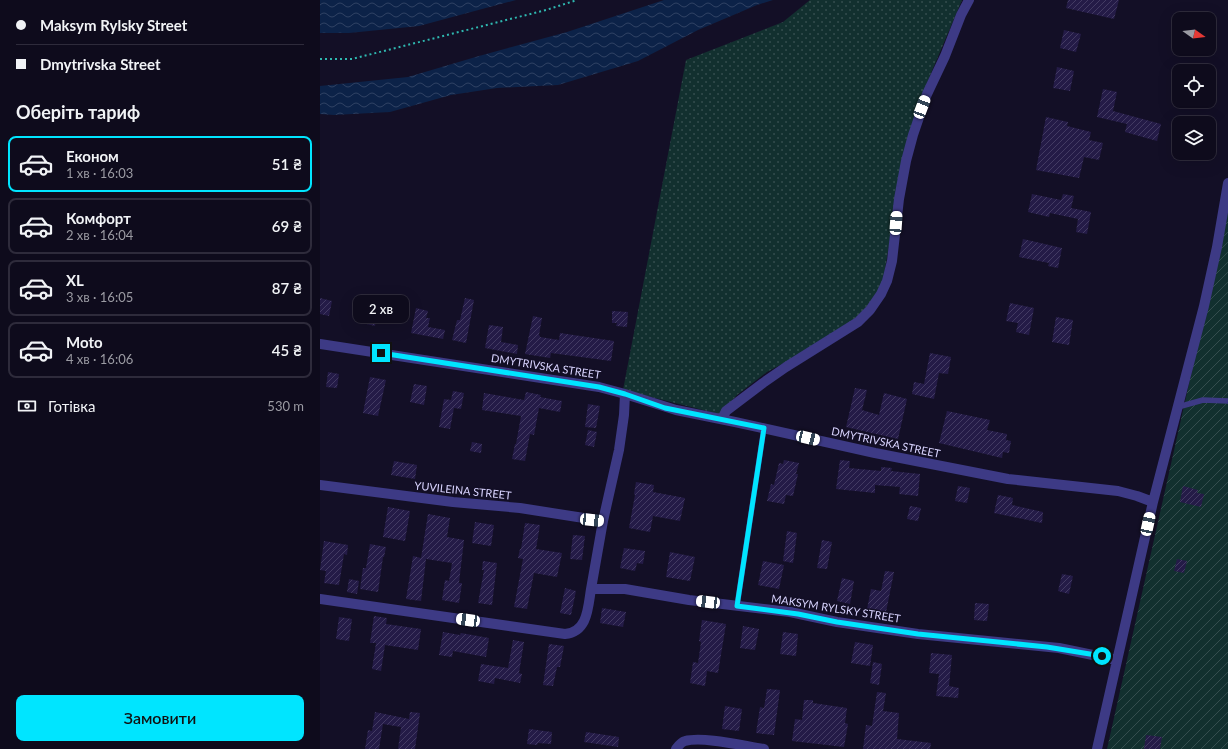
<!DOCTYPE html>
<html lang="uk">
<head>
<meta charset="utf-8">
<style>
  :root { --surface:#0e0b1c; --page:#171425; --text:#f1f3f6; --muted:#9b9ba3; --line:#2e2b3b; --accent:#00e5ff }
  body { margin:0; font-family:Lato,sans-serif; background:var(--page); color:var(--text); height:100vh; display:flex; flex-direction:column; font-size:15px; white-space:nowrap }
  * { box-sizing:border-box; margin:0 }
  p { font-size:13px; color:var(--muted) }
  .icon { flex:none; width:22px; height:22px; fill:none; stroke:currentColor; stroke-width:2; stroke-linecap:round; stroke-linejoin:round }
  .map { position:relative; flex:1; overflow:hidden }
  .side { display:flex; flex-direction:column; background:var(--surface); width:320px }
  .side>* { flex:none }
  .banner { display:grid; align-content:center; height:88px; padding:0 16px; background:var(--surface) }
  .needle { width:26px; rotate:104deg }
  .fabs { position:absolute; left:852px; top:12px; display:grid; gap:8px }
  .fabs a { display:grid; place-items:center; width:44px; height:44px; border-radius:8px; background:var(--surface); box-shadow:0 4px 16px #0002,0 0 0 1px var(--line); font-size:20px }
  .end { position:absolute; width:18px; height:18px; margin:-9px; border:5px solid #00e5ff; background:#111; box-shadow:0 0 0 2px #111 }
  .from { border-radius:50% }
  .bubble { position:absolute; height:28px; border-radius:8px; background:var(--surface); box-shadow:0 4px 16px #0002,0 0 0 1px var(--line); font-size:13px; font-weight:600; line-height:28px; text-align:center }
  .car { position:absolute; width:12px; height:24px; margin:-12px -6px; border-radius:5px; box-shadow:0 0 3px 1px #0007; background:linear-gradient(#fff 24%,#345 0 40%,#fff 0 76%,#345 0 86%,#fff 0) }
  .banner b { display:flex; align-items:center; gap:14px; height:38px; font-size:15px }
  .banner b+b { border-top:1px solid var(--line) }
  .banner i { width:10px; height:10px; background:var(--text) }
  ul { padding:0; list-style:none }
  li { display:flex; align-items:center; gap:12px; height:56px; margin:0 8px 6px; padding:0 8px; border:2px solid var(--line); border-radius:8px }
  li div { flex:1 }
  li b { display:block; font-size:15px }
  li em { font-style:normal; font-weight:600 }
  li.current { border-color:var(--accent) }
  li>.icon { width:36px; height:36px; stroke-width:1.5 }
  h2 { padding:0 16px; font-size:18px; line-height:48px }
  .pay { display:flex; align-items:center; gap:10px; height:44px; padding:0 16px; font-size:15px }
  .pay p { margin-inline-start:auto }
  .cta { display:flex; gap:8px; margin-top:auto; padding:8px 16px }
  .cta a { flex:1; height:46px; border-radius:8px; background:var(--accent); color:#111; font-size:16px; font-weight:600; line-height:46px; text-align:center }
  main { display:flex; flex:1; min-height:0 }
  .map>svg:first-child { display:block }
</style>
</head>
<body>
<main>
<section class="side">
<div class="banner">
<b><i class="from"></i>Maksym Rylsky Street</b>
<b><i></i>Dmytrivska Street</b>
</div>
<h2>Оберіть тариф</h2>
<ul>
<li class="current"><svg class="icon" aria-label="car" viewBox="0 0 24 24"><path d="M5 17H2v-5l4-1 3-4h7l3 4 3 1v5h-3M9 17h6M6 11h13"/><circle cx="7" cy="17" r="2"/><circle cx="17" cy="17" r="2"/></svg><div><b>Економ</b><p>1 хв · 16:03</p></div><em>51 ₴</em></li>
<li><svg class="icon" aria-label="car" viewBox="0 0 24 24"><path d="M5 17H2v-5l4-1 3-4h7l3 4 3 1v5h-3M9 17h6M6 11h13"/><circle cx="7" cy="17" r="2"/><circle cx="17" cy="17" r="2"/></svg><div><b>Комфорт</b><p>2 хв · 16:04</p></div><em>69 ₴</em></li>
<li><svg class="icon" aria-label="car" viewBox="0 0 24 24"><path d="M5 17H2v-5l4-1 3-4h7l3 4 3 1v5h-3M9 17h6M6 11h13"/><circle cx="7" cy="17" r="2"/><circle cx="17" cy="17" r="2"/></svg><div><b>XL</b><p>3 хв · 16:05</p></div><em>87 ₴</em></li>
<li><svg class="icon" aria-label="car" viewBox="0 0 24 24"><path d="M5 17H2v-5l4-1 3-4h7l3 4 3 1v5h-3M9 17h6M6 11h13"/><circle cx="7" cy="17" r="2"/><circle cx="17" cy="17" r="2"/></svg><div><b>Moto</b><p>4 хв · 16:06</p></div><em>45 ₴</em></li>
</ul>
<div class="pay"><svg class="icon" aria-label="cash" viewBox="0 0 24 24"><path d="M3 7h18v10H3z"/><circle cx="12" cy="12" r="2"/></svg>Готівка<p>530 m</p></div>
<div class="cta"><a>Замовити</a></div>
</section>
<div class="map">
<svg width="908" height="749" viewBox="0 0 908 749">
  <defs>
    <pattern id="grass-dots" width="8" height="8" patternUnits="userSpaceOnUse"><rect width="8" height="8" fill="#12302f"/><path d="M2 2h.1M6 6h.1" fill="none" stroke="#344d4e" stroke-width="1.8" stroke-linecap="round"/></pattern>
    <pattern id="garden-furrows" width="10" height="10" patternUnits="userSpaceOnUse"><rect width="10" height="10" fill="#12302f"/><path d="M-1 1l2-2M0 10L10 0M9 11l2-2" fill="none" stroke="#344d4e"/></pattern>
    <pattern id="water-waves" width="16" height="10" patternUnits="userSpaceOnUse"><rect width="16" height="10" fill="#0c2248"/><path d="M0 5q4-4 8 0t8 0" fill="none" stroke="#2f4163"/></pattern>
    <pattern id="building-hatch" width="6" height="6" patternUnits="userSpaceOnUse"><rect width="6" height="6" fill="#241b47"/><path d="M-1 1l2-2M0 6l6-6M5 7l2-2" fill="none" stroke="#433b63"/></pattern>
  </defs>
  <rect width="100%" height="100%" fill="#130f26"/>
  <!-- grass -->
  <path fill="url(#grass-dots)" d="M490,0h152l-36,85 -23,74 -20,123 -11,19 -11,14 -62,40 -32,17 -30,23 -18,19 -96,-24 63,-330 97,-38z"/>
  <!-- garden -->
  <path fill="url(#garden-furrows)" d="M908,210v539h-121z"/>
  <!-- water -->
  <path fill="url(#water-waves)" d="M0,0h196l-97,26 -70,7h-29z
    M344,0h109l-16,5 -59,25 -60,31 -80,24 -61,3 -46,7 -61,17 -56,3 -14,-1v-28l88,-9 71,-21 88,-24z"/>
  <!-- building -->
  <path fill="url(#building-hatch)" d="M748,0h51l-5,19 -48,-11z
    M744,30l17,4 -5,18 -16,-4z
    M737,67l17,4 -4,20 -17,-3z
    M783,89l14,3 -4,19 48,13 -4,17 -32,-9 2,-8 -30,-7z
    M726,117l22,5 -1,4 24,6 -2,8 14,3 -4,17 -15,-3 -5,21 -43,-8z
    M712,194l29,6 2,-6 11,2 -3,12 20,4 -4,22 -11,-2 2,-13 -28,-6 -1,4 -21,-5z
    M703,239l39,9 -4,20 -10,-2 1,-3 -30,-6z
    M0,298l12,3 -3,15 -9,-2z
    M145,298l9,2 -8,43 -14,-3 5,-20h3z
    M47,303l12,2 -4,21 -12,-3z
    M690,303l24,5 -5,27 -13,-3 2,-9 -12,-2z
    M96,308l12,3 -2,7h4l-2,9 17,3 -2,9 -32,-6z
    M292,311l16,1 -1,15 -11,-1 1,-3h-5z
    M213,316l9,2 -3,17 1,1v1l19,3 1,-7 54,8 -3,20 -60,-8 -1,5 -25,-4z
    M736,317l17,3 -4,25 -17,-3z
    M169,325l14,2 -2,15 17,3 -1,9 -32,-6z
    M610,353l21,4 -3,17 -9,-1 -5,26 -22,-5 2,-12 10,2z
    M8,372l11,2 -2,14 -11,-1z
    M50,377l16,3 -8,36 -15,-3z
    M94,384l13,2 -3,19 -14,-3z
    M535,388l12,2 -5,20 17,5 5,-22 23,6 -9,40 -52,-12z
    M133,391l11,2 -3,16 -7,-1 -4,21 -11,-2 5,-28 7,1z
    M206,392l15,3 -1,2 22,4 -2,11 -21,-4 -5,27 -4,-1 -5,27 -13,-2 3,-15h1l5,-28 -39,-6 2,-17 40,7z
    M268,404l12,2 -4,22 -11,-1z
    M627,411l43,9 -3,10 20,4 -1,6 5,1 -2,12 -6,-1 -1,6 -63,-15z
    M268,430l9,2 -3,15 -9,-2z
    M152,442l10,2 -1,9 -11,-2z
    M464,460l15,3 -3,11h2l-5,22 -7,-1 -2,9 -17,-3 4,-17 3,1 5,-22 4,1z
    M520,460l10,1 -1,7 32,3v-4l11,1 -1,3 29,3 -2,22 -19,-2 1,-7 -25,-2v8l-39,-4z
    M74,461l23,4 -2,14 -24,-4z
    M316,482l18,3 -1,7 32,6 -5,23 -27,-5 -3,16 -21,-4 6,-33 -1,-1z
    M638,486l12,2 -3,15 -12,-2z
    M863,486l15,4 -1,3 7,1 -3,13 -21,-5z
    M678,495l15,3 -1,7 31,7 -1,11 -48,-10z
    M590,506l11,2 -3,13 -11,-2z
    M68,507l22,4 -5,30 -22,-4z
    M108,514l22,4 -3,19 17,3 -5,43h3l-3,20 -17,-3 3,-20 4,1 3,-18 -26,-4 -5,42 -15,-2 7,-43 8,2z
    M155,522l19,3 -3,21 -19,-3z
    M205,523l15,2 -4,24 26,4 -5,24 -23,-4 -7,36 -13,-2 9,-48 -5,-1 2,-9h1z
    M467,531l10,2 -4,30 -10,-2z
    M253,535l12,1 -3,24 -12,-1z
    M502,540l10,2 -5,27 -10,-1z
    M4,541l24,4 -1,10 -3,-1 -5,31 -15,-2 2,-12 -6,-1z
    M50,544l16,3 -2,10h-1l-5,35 -18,-3 3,-21h3z
    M304,548l21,3 -2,13 -6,-1 -2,8 -15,-3z
    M350,552l25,5 -5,24 -24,-4z
    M857,559l10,2 -3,12 -10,-2z
    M163,561l14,2 -5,42 -14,-2 6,-33h-2z
    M443,561l21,4 -5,24 -21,-4z
    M565,571l9,1 -8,40 -19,-3 4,-20 10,2z
    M742,574l11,2 -4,18 -11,-3z
    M522,578l12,3 -4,23 -13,-3z
    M29,579l10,2 -2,13 -10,-2z
    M245,588l11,3 -5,24 -11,-2z
    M655,603l14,1 -2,17 -13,-1z
    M282,608l24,4 -3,15 -23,-4z
    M54,616l13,2 -1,6 35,5 -3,21 -33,-5 -4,26 -9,-2 4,-26h-6z
    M19,617l13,2 -3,22 -13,-2z
    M382,620l24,4 -8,49 -11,-2 -2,15 -15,-3 3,-21 5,1 3,-21 -2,-1z
    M423,626l16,3 -4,21 -15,-2z
    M123,632l17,3 1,-2 28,5 -3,19 -33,-6 -1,6 -13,-2z
    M463,632l15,2 -2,22 -16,-2z
    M193,640l11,2 -5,31 3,1 -2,9 -25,-5 -1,6 -16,-3 3,-17 27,4z
    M535,642l18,3 -3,21 -19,-3z
    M229,644l15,2 -4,21h-3l-4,19 -10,-1z
    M611,653l21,2 -3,31 10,2 -1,10 -22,-2 3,-22 -10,-1z
    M553,662l9,2 -3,21 -9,-2z
    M447,689l13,1 -6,45 -18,-2 4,-26 4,1z
    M557,692l9,1 -3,18 16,2 -2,26 34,4 -1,6h-67l3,-24 6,1z
    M484,700h9v3l34,5 -2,15 3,1 -4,23 -52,-6 3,-22 7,1z
    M405,706l17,3 -3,22 -17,-2z
    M55,712l34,7 1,-7 10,1 -5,36h-17l3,-22 -18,-3 -4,25h-14l3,-19 4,1z
    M209,729l23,3 -1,12 -13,-1 -1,2 -10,-1z
    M266,732l33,5 -1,10 -34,-5z
    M826,735l16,2 -2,12h-16z"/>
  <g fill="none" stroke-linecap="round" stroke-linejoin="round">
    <!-- path -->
    <path stroke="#2fb8b0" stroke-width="2" stroke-dasharray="2 3" stroke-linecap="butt" d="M0,59h32l194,-49 31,-10"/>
    <!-- lane -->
    <path stroke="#3d3a85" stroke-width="5.5" d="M858,407l25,-7 25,1
      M417,606l27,-178"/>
    <!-- street -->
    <path stroke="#3d3a85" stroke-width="10" d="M0,344l279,43 26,7 51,16 59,12 140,31 133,26 110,12 19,5 16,6 -56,247
      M402,419l4,-8 37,-28 23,-16 72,-45 12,-12 11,-16 6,-13 5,-20 7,-62 7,-38 7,-26 14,-41 18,-38 16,-41 8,-15
      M0,485l133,17 67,6 83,13
      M833,502l51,-196 13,-59 11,-64
      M271,589l12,-68 16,-71 5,-35 1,-21
      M0,599l245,35c23,-2 23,-27 26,-45h34l64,11 101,12 47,10 81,12 141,14 58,12
      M356,749c3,-4 5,-7 9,-8 18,-5 59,5 79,8"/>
  </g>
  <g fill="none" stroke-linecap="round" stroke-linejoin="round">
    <!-- route -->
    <path stroke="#00e5ff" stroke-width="5" d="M61,353l218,34 26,7 40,14 99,20 -27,178 61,8 39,8 81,12 129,13 55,9"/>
  </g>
  <g text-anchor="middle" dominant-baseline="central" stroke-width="3" stroke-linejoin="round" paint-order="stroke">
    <!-- street labels -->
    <g font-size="11" fill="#d9d4ff" stroke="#130f26">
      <text transform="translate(226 366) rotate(9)">DMYTRIVSKA STREET</text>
      <text transform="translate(566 442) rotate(12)">DMYTRIVSKA STREET</text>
      <text transform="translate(143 490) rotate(6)">YUVILEINA STREET</text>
      <text transform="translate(516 608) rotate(9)">MAKSYM RYLSKY STREET</text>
    </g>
  </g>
</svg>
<div class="fabs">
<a><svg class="needle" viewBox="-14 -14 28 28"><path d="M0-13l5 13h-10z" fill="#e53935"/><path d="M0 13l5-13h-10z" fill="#9b9ba3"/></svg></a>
<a><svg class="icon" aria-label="locate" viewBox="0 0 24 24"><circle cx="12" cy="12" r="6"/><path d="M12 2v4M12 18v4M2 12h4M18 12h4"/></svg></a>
<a><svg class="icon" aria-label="layers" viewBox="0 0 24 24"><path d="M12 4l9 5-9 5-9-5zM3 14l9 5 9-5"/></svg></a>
</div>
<i class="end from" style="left:782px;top:656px"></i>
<i class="end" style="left:61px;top:353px"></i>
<div class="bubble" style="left:33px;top:295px;width:56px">2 хв</div>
<i class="car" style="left:602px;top:107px;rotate:21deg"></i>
<i class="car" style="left:576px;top:223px;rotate:4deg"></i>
<i class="car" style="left:488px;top:438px;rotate:103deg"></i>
<i class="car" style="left:272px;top:520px;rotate:96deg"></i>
<i class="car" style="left:828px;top:524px;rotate:12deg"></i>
<i class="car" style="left:388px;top:602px;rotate:277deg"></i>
<i class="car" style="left:148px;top:620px;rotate:278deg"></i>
</div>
</main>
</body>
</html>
